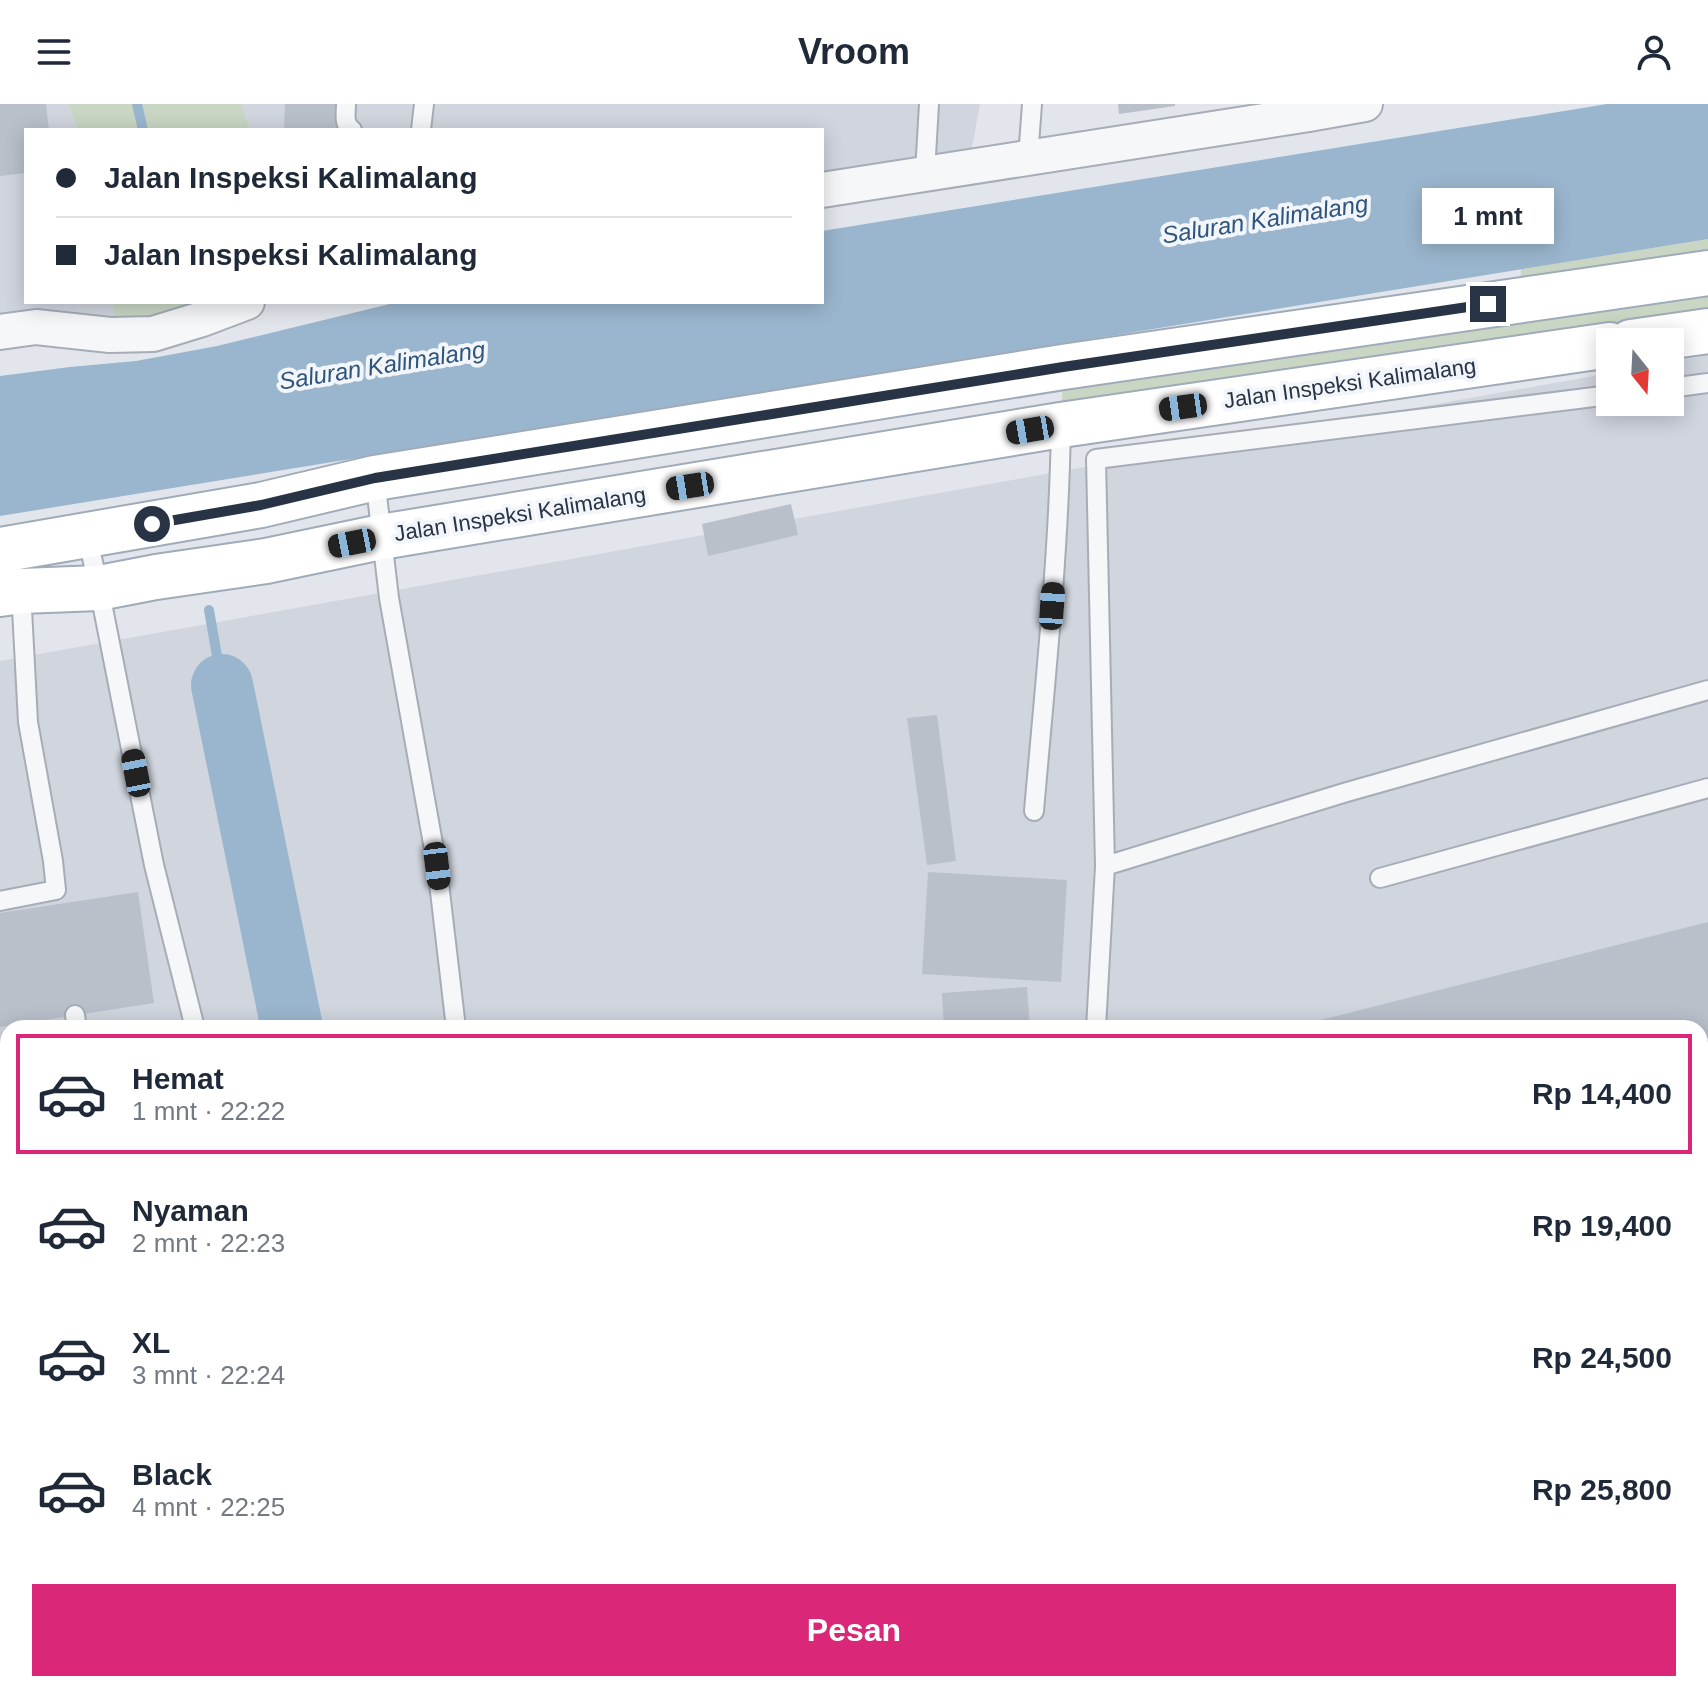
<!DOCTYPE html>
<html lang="id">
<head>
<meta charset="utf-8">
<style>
  :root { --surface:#fff; --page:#f2f2f3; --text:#1f2937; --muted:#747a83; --line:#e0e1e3; --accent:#db2777 }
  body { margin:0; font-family:Helvetica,sans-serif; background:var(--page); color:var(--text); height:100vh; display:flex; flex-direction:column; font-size:30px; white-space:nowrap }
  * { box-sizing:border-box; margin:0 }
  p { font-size:26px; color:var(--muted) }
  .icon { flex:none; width:44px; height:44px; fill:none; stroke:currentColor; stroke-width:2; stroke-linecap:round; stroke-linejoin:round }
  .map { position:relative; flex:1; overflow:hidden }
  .details { position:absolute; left:0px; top:916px; width:1708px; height:672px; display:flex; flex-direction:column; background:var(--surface); border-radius:24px 24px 0 0; box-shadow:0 4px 20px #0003 }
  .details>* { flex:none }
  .top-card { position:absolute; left:24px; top:24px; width:800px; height:176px; border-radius:0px; box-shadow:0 4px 20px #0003; display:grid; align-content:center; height:176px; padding:0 32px; background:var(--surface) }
  .needle { width:52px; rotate:162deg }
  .buttons { position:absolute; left:1596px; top:224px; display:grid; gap:16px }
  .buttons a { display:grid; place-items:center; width:88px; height:88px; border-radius:0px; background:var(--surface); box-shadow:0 4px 20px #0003; font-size:40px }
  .end { position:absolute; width:36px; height:36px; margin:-18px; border:10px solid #283445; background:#fff; box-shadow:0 0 0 4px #fff }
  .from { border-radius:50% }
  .bubble { position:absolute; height:56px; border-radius:0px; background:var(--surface); box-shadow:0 4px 20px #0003; font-size:26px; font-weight:800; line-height:56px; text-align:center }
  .car { position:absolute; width:24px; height:48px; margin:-24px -12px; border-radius:10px; box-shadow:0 0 6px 2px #0007; background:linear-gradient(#222 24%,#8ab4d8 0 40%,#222 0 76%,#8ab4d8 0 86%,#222 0) }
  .top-card b { display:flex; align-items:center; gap:28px; height:76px; font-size:30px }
  .top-card b+b { border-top:2px solid var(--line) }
  .top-card i { width:20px; height:20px; background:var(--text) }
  ul { padding:14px 0 0; list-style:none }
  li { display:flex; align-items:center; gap:24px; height:120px; margin:0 16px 12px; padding:0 16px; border:4px solid transparent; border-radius:0px }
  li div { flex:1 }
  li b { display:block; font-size:30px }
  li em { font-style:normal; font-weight:800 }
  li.active { border-color:var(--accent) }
  li>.icon { width:72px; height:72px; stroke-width:1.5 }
  .button { display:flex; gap:16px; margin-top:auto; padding:16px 32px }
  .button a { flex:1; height:92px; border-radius:0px; background:var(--accent); color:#fff; font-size:32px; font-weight:800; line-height:92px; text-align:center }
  header { display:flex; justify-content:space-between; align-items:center; height:104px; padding:0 32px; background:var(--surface); font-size:36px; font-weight:800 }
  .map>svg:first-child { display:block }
</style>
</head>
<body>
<header><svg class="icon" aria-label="menu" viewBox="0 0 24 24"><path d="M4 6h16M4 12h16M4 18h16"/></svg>Vroom<svg class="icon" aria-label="person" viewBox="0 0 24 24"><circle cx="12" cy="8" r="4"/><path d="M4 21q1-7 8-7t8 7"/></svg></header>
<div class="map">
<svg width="1708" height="1588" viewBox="0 0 1708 1588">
  <rect width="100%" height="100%" fill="#e2e6ec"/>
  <!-- built -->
  <path fill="#d0d5de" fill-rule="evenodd" d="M0,0h69l9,26h-52v172h86l5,28 -117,18z
    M241,0h739l-14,76 -144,21v-71h-572z
    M1708,251v1337h-1708v-1031l1610,-288v29h60v-40zM8,924h1692v656h-1692z"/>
  <!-- green -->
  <path fill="#c8d6c3" d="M69,0h172l9,26h-172z
    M1708,135v92l-647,94 2,-58 456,-67 2,-31z
    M112,198h102l-97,28z"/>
  <!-- water -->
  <path fill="#9ab6ce" d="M1607,0h101v135l-1708,277v-140l70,-9 66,-6 81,-15 181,-44h424v-71z"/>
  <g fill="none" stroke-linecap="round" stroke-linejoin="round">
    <!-- stream -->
    <path stroke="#9ab6ce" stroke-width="10" d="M137,0l6,26
      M209,506l13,75"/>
    <!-- river -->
    <path stroke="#9ab6ce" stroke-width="62" d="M222,581l70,343
      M863,1580l11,8"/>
  </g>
  <!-- building -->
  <path fill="#b9c0ca" d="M0,0h46l3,26h-23v43l-26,3z
    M285,0h60l-2,26h-59z
    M1118,0h57v2l-56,8z
    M791,400l7,31 -90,21 -6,-32z
    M937,611l19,146 -29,4 -20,-147z
    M928,768l139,8 -6,102 -139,-8z
    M138,788l16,111 -154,24v-114z
    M1708,818v770h-438l-2,-8h432v-656l-407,-1z
    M1027,883l3,41h-86l-2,-35z
    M183,918l1,6h-29l-1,-2z
    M0,1056h2l6,36v185l-8,1z
    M8,1418v145l-8,2v-145z
    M295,1580h17l9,8h-33z
    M335,1580h26l-6,8h-10z
    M416,1580h185l10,8h-201z"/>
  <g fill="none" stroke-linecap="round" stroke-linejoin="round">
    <defs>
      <path id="service" d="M346,0c0,10 -3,20 6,26
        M421,26l3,-26
        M1028,54l4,-54
        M925,69l4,-69
        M1670,284l38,-5
        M375,374l14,120 48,268 19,162
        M87,432l12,52 55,277 41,163
        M1034,707c11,-128 25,-257 27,-386
        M1105,762l242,-74 361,-102
        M1380,774l328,-90
        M0,797l56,-11 -3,-29 -25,-139 -7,-132
        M75,911l2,13
        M1096,924l9,-162 -9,-407 514,-64
        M0,1363l8,-1
        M707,1580l10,8
        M1127,1580l2,8
        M131,1588l16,-6 1,-2
        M374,1588l5,-8"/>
      <path id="minor" d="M822,86l487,-76 56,-10
        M0,228l36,-5 74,8 43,-1 49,-15 45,-17"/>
      <path id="primary" d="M1631,238l77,-11
        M0,446l261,-45 114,-27 688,-111 645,-94
        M0,490l22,-3 77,-3 57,-11 110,-16 115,-24 680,-112 549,-80"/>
    </defs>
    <!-- service casing -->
    <use href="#service" stroke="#a6adb7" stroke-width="22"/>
    <!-- minor casing -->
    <use href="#minor" stroke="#a6adb7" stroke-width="38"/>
    <!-- primary casing -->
    <use href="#primary" stroke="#a0abb9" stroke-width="48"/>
    <!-- service -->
    <use href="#service" stroke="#f5f7f9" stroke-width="18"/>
    <!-- minor -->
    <use href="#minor" stroke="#f5f7f9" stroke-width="34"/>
    <!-- primary -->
    <use href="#primary" stroke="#fff" stroke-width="44"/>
  </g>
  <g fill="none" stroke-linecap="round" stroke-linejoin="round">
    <!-- route -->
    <path stroke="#283445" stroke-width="10" d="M152,420l109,-19 114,-27 31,-5 657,-106 425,-63"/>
  </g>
  <g text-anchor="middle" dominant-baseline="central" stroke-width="8" stroke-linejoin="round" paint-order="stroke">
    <!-- street labels -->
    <g font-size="22" fill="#283445" stroke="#f2f5f9">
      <text transform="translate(1350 279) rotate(-8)">Jalan Inspeksi Kalimalang</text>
      <text transform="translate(520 410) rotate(-9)">Jalan Inspeksi Kalimalang</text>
    </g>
    <!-- water labels -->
    <g font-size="24" font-style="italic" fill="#2f557d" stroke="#f2f5f9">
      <text transform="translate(1265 115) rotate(-9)">Saluran Kalimalang</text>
      <text transform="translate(382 261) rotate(-9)">Saluran Kalimalang</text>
    </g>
  </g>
</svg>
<div class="buttons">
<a><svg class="needle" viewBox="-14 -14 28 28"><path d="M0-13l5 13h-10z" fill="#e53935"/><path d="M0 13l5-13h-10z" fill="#747a83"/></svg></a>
</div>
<i class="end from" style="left:152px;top:420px"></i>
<i class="end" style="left:1488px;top:200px"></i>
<div class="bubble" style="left:1422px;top:84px;width:132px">1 mnt</div>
<i class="car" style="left:1183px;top:303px;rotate:262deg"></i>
<i class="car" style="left:1030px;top:326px;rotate:260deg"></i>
<i class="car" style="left:690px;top:382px;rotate:261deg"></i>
<i class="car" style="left:352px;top:439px;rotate:259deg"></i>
<i class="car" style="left:1052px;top:502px;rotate:4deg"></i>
<i class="car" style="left:136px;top:669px;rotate:349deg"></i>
<i class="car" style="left:437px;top:762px;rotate:173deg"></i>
<div class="top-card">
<b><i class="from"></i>Jalan Inspeksi Kalimalang</b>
<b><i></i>Jalan Inspeksi Kalimalang</b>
</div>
<section class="details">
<ul>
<li class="active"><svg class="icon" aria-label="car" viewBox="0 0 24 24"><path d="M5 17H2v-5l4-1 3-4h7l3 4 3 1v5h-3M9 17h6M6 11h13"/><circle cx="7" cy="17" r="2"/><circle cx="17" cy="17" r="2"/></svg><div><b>Hemat</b><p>1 mnt · 22:22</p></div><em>Rp 14,400</em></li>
<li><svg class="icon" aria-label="car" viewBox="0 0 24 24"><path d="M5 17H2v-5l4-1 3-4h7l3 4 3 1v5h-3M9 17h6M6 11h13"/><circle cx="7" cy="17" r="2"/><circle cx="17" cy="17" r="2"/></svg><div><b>Nyaman</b><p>2 mnt · 22:23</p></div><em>Rp 19,400</em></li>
<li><svg class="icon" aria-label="car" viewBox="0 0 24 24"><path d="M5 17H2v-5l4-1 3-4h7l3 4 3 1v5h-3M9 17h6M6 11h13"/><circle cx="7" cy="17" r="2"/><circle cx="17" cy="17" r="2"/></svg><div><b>XL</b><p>3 mnt · 22:24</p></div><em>Rp 24,500</em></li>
<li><svg class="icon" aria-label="car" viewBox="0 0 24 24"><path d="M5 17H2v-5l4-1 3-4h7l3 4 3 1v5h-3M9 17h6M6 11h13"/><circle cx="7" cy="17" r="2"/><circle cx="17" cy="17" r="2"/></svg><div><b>Black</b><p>4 mnt · 22:25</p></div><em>Rp 25,800</em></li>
</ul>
<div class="button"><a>Pesan</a></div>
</section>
</div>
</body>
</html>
